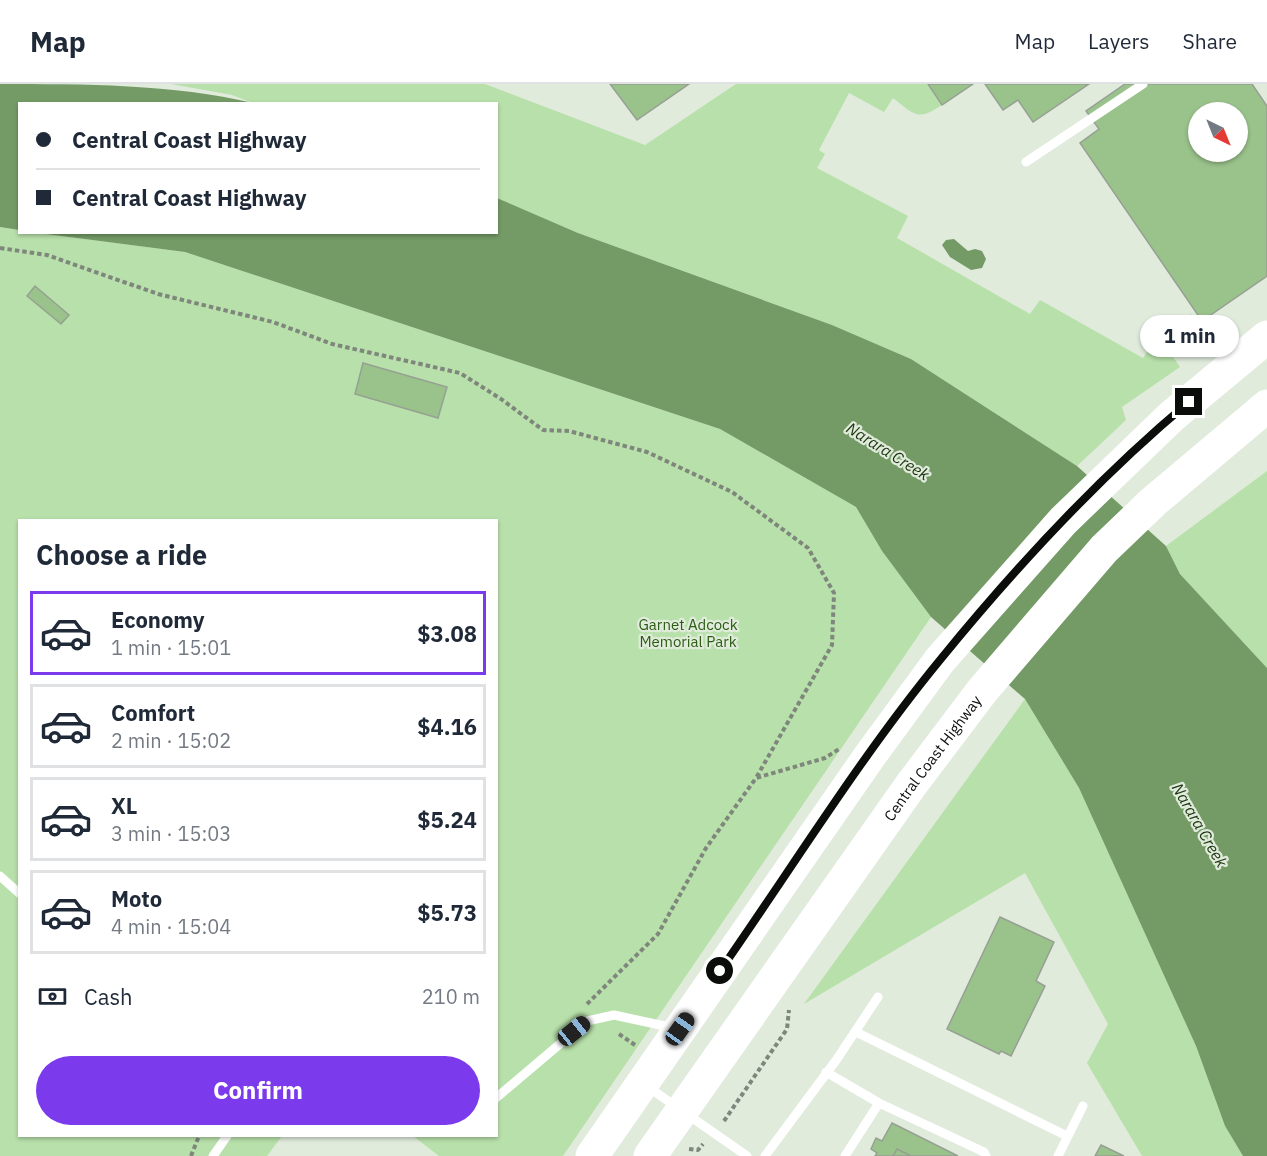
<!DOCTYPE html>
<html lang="en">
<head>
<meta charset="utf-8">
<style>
  :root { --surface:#fff; --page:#f6f6f7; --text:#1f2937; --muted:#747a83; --line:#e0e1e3; --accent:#7c3aed }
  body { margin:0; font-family:"IBM Plex Sans",sans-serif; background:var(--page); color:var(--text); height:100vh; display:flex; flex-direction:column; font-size:22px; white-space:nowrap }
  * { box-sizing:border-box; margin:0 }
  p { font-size:20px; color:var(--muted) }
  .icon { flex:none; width:33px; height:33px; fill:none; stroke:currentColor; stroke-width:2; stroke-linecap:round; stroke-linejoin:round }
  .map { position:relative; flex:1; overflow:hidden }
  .details { position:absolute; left:18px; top:435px; width:480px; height:618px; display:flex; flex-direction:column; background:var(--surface); border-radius:0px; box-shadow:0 2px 4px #0004 }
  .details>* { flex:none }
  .banner { position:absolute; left:18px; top:18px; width:480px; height:132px; border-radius:0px; box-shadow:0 2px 4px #0004; display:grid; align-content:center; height:132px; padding:0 18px; background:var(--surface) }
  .needle { width:39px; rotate:137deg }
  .fabs { position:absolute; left:1188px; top:18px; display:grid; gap:12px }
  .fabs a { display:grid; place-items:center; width:60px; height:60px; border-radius:50%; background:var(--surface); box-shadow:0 2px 4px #0004; font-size:30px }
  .end { position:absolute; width:27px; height:27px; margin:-14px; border:8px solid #0a0d09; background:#fff; box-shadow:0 0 0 3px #fff }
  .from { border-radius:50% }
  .bubble { position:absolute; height:42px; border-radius:21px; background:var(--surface); box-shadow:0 2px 4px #0004; font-size:20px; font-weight:800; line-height:42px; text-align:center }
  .car { position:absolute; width:18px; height:36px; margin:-18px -9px; border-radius:8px; box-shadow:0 0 4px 2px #0007; background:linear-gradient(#222 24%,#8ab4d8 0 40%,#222 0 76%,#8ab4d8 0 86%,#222 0) }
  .banner b { display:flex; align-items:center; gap:21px; height:57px; font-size:22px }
  .banner b+b { border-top:2px solid var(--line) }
  .banner i { width:15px; height:15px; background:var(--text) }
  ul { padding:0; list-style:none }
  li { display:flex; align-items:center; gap:18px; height:84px; margin:0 12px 9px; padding:0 6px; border:3px solid var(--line); border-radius:0px }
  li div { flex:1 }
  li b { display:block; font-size:22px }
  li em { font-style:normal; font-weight:800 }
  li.on { border-color:var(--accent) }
  li>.icon { width:54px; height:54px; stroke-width:1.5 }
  h2 { padding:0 18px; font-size:27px; line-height:72px }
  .pay { display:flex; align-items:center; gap:15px; height:66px; padding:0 18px; font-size:22px }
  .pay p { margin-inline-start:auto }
  .cta { display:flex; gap:12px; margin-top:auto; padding:12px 18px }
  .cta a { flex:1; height:69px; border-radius:36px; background:var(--accent); color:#fff; font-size:24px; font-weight:800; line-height:69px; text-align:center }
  header { display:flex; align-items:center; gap:36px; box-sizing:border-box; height:84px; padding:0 30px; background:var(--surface); border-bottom:2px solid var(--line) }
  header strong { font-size:28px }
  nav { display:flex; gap:33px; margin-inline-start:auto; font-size:21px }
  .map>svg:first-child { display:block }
</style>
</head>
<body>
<header>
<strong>Map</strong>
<nav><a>Map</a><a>Layers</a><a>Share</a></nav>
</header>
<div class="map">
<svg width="1267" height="1072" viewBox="0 0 1267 1072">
  <rect width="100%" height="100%" fill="#e0ebdc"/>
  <!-- green -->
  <path fill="#b8e0aa" d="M171,0h314l160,61 91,-61h192l14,21c-25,17 -28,9 -49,-7l-9,14 -35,-19 -30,57 6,4 -8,14 91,48 -11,22 133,76 10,-14 103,58 6,-9 7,3 13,-21 22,-17 8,11 -32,23 13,19 -58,40 4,13 -49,46 -166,-107 -79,-34 -254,-92 -81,-35 -1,-94 -243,-1 -21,-8z
    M0,143l19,3 1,2 18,1 147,19 535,177 136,78 26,44 49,66 -368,539h-124l-26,-20h83v-616h-476v616h262l-15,20h-267z
    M1267,387v197l-87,-94 -14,-28z
    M1025,615l54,89 117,258 29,80 18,30h-101l-55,-93 21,-39 -83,-151 -221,131z"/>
  <!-- water -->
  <path fill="#749b66" d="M0,0c83,0 174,0 253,19l-233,1 -1,126 -19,-3z
    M497,114l81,35 254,92 79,34 166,107 89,80 14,28 87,94v488h-24l-18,-30 -29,-80 -117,-258 -54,-89 -94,-82 -49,-66 -26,-44 -136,-78 -535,-177 -147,-19 458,-1z
    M954,155l14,12 7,-2 7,2 4,8 -4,9 -11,2 -21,-13 -8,-12 4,-5z"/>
  <!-- building -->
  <path fill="#9ac28b" stroke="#96a093" stroke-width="1.5" fill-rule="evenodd" d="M610,0h79l-52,36z
    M928,0h45l-31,21z
    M985,0h104l-56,38 -15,-22 -15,10z
    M1125,0h127l15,22v170l-65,45 -122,-178 19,-14 -13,-18zM1198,28h40v40h-40z
    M35,202l34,29 -8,9 -34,-28z
    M363,279l84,24 -9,31 -83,-24z
    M1000,833l54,25 -18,39 9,5 -34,70 -10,-5 -2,3 -52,-25z
    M892,1039l66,33h-47l-14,-7 -4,7h-18l2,-3 -6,-4 5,-11 6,3z
    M1101,1061l23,11h-29z
    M897,1065l14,7h-18z"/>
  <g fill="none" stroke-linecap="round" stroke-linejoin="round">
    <!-- path -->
    <path stroke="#7f877d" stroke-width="4" stroke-dasharray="4.5 3" stroke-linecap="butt" d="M0,164l47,7 111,39 115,28 59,22 128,29 41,26 42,31 26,1 78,21 85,40 76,56 26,45 -2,52 -76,133
      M587,920l71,-70 48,-86 50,-70 69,-20 14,-9
      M619,950l16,11
      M724,1037l63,-92 2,-19
      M689,1065l9,1 5,-6
      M191,1072l8,-20"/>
    <!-- lane -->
    <path stroke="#fff" stroke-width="9" d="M1026,78l117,-78
      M0,792l20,18
      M856,948l211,104
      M826,988l53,31 -34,53
      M648,1003l99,69
      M496,1014l91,-77 27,-6 60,13
      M879,1019l105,49 2,4
      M213,1072l14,-20
      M765,1072l72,-97 41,-62
      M1058,1072l25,-50"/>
    <!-- highway -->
    <g stroke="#fff" stroke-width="33">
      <path d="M592,1072l277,-399 71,-97 123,-139 109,-105 95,-79"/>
      <path id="s1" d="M650,1072l261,-371 71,-94 122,-142 49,-47 114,-96"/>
    </g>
  </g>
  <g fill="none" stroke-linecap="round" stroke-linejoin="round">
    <!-- route -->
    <path stroke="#0a0d09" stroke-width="8" d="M720,887c72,-103 141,-215 220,-311 75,-92 158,-182 249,-258"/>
  </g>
  <g text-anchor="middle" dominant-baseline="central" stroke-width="4.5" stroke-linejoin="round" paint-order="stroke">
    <!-- park labels -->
    <g font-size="15" fill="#2b5d12" stroke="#e0ebdc">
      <text x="688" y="540">Garnet Adcock<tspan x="688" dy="17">Memorial Park</tspan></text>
    </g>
    <!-- street labels -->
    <g font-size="15" fill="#0a0d09" stroke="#e0ebdc">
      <text stroke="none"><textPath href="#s1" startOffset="488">Central Coast Highway</textPath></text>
    </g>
    <!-- water labels -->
    <g font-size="16" font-style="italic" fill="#18330c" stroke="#e0ebdc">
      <text transform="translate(888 367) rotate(32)">Narara Creek</text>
      <text transform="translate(1200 741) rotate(60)">Narara Creek</text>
    </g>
  </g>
</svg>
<div class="fabs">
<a><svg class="needle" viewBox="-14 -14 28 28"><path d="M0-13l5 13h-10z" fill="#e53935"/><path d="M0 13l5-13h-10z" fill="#747a83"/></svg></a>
</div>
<i class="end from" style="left:720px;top:887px"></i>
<i class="end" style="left:1189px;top:318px"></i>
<div class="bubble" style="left:1140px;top:231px;width:99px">1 min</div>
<i class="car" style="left:680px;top:945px;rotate:35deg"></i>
<i class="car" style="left:574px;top:947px;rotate:51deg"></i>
<div class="banner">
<b><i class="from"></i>Central Coast Highway</b>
<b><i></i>Central Coast Highway</b>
</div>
<section class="details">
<h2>Choose a ride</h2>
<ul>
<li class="on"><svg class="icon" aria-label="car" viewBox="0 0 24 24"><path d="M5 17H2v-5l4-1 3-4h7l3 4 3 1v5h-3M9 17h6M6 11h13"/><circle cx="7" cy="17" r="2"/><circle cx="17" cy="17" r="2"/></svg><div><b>Economy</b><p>1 min · 15:01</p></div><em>$3.08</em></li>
<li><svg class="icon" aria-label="car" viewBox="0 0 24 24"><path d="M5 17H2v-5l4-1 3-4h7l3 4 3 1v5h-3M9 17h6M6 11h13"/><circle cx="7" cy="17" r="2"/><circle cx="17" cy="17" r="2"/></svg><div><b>Comfort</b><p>2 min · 15:02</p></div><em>$4.16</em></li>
<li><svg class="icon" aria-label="car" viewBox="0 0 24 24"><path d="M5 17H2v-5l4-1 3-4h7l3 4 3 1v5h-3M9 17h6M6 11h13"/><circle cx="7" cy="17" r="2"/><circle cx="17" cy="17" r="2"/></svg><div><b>XL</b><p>3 min · 15:03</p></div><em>$5.24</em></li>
<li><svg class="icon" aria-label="car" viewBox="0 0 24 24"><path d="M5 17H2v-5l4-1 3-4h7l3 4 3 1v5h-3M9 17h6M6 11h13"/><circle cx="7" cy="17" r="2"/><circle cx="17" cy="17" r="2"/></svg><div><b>Moto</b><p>4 min · 15:04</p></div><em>$5.73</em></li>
</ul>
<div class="pay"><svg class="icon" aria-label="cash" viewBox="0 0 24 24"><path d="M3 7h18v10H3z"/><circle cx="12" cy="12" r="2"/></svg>Cash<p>210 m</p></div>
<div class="cta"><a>Confirm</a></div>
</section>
</div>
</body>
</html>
